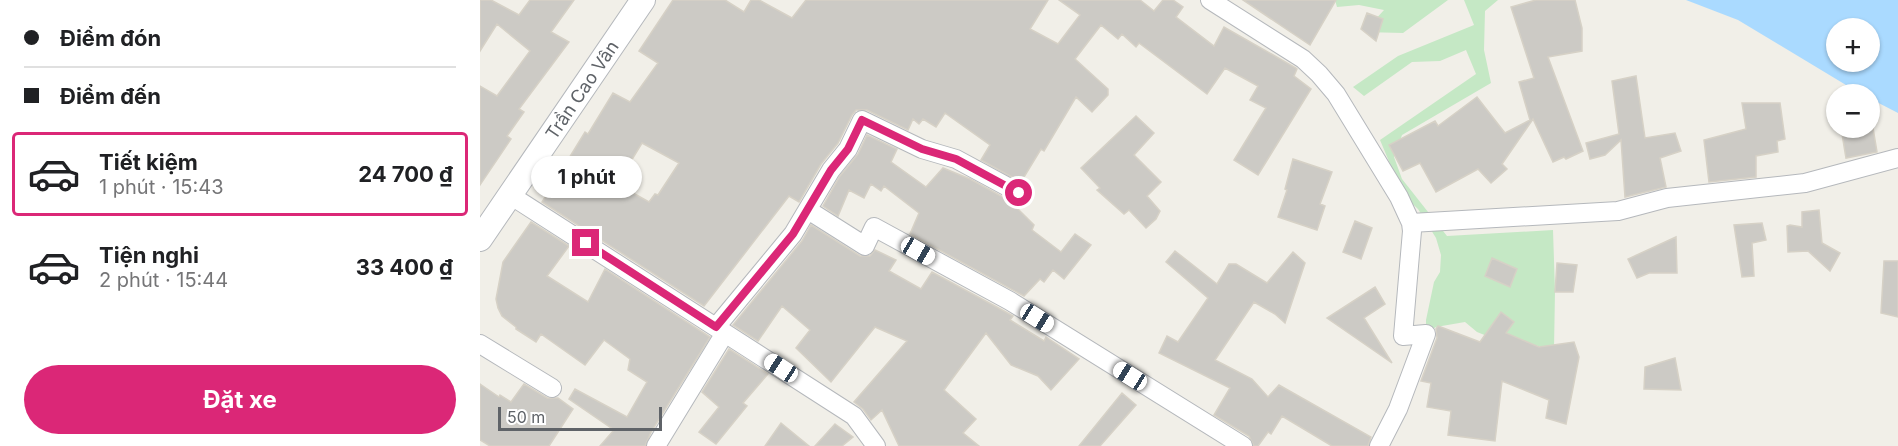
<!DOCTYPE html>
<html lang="vi">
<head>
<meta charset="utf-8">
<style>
  :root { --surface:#fff; --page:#f6f6f6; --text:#202124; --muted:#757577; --line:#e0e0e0; --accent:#db2777 }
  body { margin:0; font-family:Inter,sans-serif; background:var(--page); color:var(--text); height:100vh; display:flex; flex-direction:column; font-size:22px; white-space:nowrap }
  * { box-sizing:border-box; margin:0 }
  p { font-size:20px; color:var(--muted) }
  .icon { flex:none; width:33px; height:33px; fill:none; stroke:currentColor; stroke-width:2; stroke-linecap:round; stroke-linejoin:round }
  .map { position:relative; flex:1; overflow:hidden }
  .sheet { display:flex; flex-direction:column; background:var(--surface); width:480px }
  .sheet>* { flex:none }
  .hud { display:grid; align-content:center; height:132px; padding:0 24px; background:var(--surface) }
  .buttons { position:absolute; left:1346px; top:18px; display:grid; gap:12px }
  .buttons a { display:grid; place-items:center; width:54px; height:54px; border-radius:50%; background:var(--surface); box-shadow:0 2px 4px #0004; font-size:30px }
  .scale { position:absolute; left:18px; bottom:15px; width:164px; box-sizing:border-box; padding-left:6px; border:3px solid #5f6368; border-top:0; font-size:16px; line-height:21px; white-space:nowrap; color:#5f6368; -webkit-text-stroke:4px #fff; paint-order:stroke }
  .end { position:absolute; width:27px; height:27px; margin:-14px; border:8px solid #db2777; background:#fff; box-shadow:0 0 0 3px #fff }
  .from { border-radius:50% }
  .bubble { position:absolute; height:42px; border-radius:21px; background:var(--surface); box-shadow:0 2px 4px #0004; font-size:20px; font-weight:700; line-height:42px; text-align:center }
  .car { position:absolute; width:18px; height:36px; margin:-18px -9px; border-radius:8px; box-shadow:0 0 4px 2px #0007; background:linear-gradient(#fff 24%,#345 0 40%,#fff 0 76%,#345 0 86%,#fff 0) }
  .hud b { display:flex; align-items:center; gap:21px; height:57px; font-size:22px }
  .hud b+b { border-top:2px solid var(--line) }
  .hud i { width:15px; height:15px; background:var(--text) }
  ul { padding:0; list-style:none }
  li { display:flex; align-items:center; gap:18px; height:84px; margin:0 12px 9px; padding:0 12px; border:3px solid transparent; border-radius:6px }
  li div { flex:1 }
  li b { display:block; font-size:22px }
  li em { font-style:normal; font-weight:700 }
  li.active { border-color:var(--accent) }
  li>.icon { width:54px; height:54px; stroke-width:1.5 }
  .cta { display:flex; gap:12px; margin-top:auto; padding:12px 24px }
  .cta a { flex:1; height:69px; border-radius:36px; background:var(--accent); color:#fff; font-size:24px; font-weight:700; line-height:69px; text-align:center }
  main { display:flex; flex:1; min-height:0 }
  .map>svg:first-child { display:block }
</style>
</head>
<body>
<main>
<section class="sheet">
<div class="hud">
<b><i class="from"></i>Điểm đón</b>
<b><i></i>Điểm đến</b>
</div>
<ul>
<li class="active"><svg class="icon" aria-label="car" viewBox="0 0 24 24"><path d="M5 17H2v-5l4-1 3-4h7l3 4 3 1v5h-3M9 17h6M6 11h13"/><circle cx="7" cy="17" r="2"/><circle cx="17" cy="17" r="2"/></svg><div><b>Tiết kiệm</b><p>1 phút · 15:43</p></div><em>24 700 ₫</em></li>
<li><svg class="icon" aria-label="car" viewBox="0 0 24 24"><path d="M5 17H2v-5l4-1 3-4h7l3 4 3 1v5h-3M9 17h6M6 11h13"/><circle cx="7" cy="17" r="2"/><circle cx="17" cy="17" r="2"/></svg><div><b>Tiện nghi</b><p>2 phút · 15:44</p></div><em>33 400 ₫</em></li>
</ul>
<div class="cta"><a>Đặt xe</a></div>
</section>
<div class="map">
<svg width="1418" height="446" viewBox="0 0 1418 446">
  <rect width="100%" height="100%" fill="#f1efe8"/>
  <!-- green -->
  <path fill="#c5e8c5" d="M855,0h113l-45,33 -39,-1 20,-22 -25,-5 -22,2z
    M984,0h34l-13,11 -1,39 7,33 -89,52 -8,22 8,22 45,57 106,-6 2,61 -1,58 -67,-13 -10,-4 -12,-10 -29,5 -10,7v-14l8,-38 6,-10 1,-17 -5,-17 -18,-29 -15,-14 -23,-55 96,-66 -10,-24 -26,11 -28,1 -48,34 -11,-9 45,-31 76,-31z"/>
  <!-- water -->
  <path fill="#aadaff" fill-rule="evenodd" d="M1206,0h212v113l-29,-15v-4h-6l-17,-9 -108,-65zM1356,28h33v34h-33z"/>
  <!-- building -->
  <path fill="#cccac5" stroke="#d6d1c6" stroke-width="1.5" fill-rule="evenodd" d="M0,0h11l28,15 11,-15h44l-23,32 18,10 -50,67 5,3 -17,24 4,3 -31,46v-99l17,10 33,-45 -33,-27 -17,27z
    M193,0h52l19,12 7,-12h8l33,18 14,-18h242l-18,29 28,15 22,-29 -21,-15h81l14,11 9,-11h10l10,7 -7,10 38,29 10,-19 72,41 1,1 -3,7 17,13 -53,86 -24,-15 32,-52 -16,-8 8,-14 -33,-18 -18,26 -68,-51 -3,4 -14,-13 -4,5 -17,-14 -26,34 33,30v6l-16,17 -16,-15 -32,54 -3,-2 -20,33 -40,-22 9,-15 -45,-32 -9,14 -13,-8 -4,5 -6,-5 -5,11 -41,-20h-11l-4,5 -14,28 -17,21 -22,38 -10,-6 -85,110 -162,-104 43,-70 3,2 25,-41 17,9 28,-39 -19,-12zM162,143l37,20 -21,32 -3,-1 -6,8 -32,-18z
    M763,0h93l-26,45z
    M1056,0h39l7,28v23l-34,6 35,94 -17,8 -2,-2 -11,5 -20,-43 -31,45 5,5 -16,14 -13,-14 -42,23 -16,-29 -17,8 -14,-26 46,-24 3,5 39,-29 28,36 25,-13 -11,-38 15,-4 -23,-71z
    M887,13l16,6 -7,22 -15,-12z
    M1156,76l9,62 30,-5 6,18 -21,7 6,29 -41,10 -4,-57 -16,15 -15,4 -4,-16 33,-9 -7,-53z
    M1262,103h38l5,36 -8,2 1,11 -22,4v21l-47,5 -5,-42 42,-11z
    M656,116l18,17 -20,22 27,27 -14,14 13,15 -4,8 -10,9 -17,-18 -5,4 -27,-24 3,-2 -19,-20z
    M1361,128h32l4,24 -31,6z
    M387,135l30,14 -6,13 35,25 17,-19 27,11 40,22 -2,2 9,5 17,17 -2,5 29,22 14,-18 16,11 -27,34 -11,-9 -9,12 -4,-3 -16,17 -114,-62 9,-21 -35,-27 -3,5 -10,-7 -7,14 -15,-8 -11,26 -15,-10 17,-30 18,-22z
    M813,159l39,13 -12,32 5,2 -8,24 -39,-13 9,-27 -2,-1z
    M1339,210l3,33 18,10 -10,18 -22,-20 -20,1 -1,-26 3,-1 12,2v-15z
    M875,221l17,7 -11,31 -18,-7z
    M51,222l38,24 -22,30 41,26 17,-33 105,68 -59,95 -6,14h-45l14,-16 -45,-31 6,-10 52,28 20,-35 -19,-12 2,-11 -26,-19 -19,25 -44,-31 -5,8 -20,-13v-2l-14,-11 -4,-8 -2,-9 7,-37z
    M1282,223l4,17 -14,3 2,33 -12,1 -8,-52z
    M331,225l49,31h10l5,-6 21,10 -7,11 32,18 11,-17 72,39 9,5 -3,4 34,21 2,-4 33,22 -28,31 -13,-14 -27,-11 -25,-32 -42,57 32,29 -13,14 16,13h-80l-17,-36 -11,10 -8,-11 -9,-7 53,-61 -32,-14 -44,55 -35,-34 14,-18 -28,-24 -24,35 -25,-16 69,-84z
    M1196,237l1,36h-28l-12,5 -9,-19z
    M695,251l42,33 12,-20h7l31,19 26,-31 12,11 -20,60 -10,-9 -21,-12 -39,58 37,19 16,18 11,-12 92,52 -3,9h-36l-50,-30 -11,18 -3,-2 -10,14h-4l-5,-10 -35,-21 16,-27 -71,-35 8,-17 11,6 30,-44 -42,-36z
    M1012,258l25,11 -7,18 -25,-11z
    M1404,261h14v56l-17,-4z
    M1077,263l20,2 -4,27h-18z
    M895,287l10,17 -21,14 28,45 -65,-45z
    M1021,312l13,10 -8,11 33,14 35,-5 5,15 -13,67 -20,-6 3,-18 -47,-19 -7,60 -47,-6 3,-24 -24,-4 4,-24 -10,-2 16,-43 -1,-9 2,-3 42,16z
    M249,349l39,25 -25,29 4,3 -31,38 -17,-12 20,-25 -17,-15z
    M1195,358l6,32 -37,-1 1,-22z
    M0,384l19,13 1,-2 11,7 13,-18 23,14h11l15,11 -24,37h-59l-10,-6z
    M642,393l14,12 -36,41h-21z
    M301,423l28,23h-44z
    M355,424l18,13 -11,9h-27z"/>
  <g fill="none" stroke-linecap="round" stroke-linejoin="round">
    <defs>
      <path id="minor" d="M730,0l93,59 16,15 17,20 63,103 12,26 1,8 -9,105 23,-2 -28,75 -19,37
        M30,195l344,221 22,30
        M328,210l57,36 9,-19 136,74 233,145
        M931,223l207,-12 49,-13 138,-15 93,-25
        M236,327l77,-93 38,-64 17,-21 14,-29 60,29 34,10 63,34
        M0,344l72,44
        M176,446l69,-113"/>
      <path id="tertiary" d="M0,239l163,-239"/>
    </defs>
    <!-- minor casing -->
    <use href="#minor" stroke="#b5b8bc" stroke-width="20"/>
    <!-- tertiary casing -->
    <use href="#tertiary" stroke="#b5b8bc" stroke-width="26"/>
    <!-- minor -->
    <use href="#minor" stroke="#fff" stroke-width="18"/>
    <!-- tertiary -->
    <use href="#tertiary" stroke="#fff" stroke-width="24"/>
  </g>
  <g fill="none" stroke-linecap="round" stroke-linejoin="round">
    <!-- route -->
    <path stroke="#db2777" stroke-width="8" d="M106,243l130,84 77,-93 38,-64 17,-21 14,-29 60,29 34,10 63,34"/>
  </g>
  <g text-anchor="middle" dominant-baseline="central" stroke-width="4.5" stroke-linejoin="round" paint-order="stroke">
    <!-- street labels -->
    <g font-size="18" fill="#5f6368" stroke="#fff">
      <text transform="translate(102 90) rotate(-56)">Trần Cao Vân</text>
    </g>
  </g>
</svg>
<div class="buttons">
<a>+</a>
<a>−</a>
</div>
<div class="scale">50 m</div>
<i class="end from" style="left:539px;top:193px"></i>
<i class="end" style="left:106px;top:243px"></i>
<div class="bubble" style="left:51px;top:156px;width:111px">1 phút</div>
<i class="car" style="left:438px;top:251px;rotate:120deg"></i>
<i class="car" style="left:557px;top:318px;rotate:122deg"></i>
<i class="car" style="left:301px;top:368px;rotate:303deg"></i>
<i class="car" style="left:650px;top:376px;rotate:302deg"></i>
</div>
</main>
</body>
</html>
